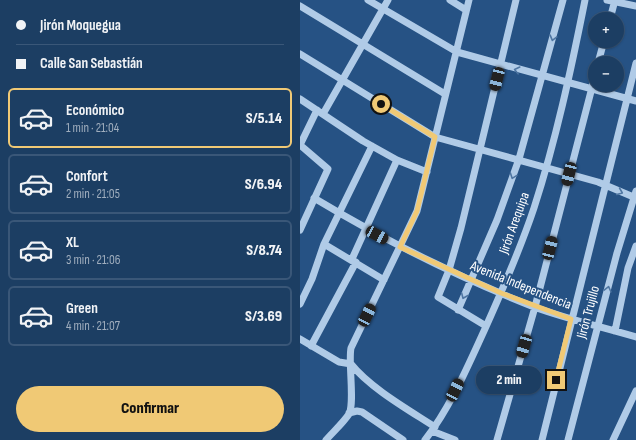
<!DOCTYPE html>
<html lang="es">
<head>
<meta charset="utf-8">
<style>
  :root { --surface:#1c3e63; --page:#29496c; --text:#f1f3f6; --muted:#a0aebe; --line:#3a5778; --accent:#f0c975 }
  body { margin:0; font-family:"Sofia Sans Condensed",sans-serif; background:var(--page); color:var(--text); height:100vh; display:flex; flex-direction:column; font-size:15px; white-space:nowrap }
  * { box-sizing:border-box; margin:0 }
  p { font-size:13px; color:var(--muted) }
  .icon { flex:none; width:22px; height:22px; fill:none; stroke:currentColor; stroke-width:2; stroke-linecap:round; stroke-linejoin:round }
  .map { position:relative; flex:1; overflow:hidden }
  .sheet { display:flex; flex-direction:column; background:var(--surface); width:300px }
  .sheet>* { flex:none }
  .guide { display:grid; align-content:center; height:88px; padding:0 16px; background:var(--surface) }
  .controls { position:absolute; left:288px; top:12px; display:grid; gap:8px }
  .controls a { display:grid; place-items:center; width:36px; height:36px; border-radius:50%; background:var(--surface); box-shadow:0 1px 3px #0004,0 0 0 1px var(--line); font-size:20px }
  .end { position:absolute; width:18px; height:18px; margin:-9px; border:5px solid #f0c975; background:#111; box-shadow:0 0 0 2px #111 }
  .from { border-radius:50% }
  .bubble { position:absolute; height:28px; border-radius:14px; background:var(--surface); box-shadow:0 1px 3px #0004,0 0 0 1px var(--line); font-size:13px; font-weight:800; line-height:28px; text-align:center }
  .car { position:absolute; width:12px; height:24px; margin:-12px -6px; border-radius:5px; box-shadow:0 0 3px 1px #0007; background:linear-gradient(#222 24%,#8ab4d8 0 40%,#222 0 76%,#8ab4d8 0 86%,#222 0) }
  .guide b { display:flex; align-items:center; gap:14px; height:38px; font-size:15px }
  .guide b+b { border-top:1px solid var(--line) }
  .guide i { width:10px; height:10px; background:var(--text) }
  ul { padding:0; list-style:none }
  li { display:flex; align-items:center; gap:12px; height:60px; margin:0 8px 6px; padding:0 8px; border:2px solid var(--line); border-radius:6px }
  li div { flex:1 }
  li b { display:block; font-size:15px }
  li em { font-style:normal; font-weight:800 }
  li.active { border-color:var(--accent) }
  li>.icon { width:36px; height:36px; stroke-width:1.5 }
  .cta { display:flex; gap:8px; margin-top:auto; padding:8px 16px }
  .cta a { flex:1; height:46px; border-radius:24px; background:var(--accent); color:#111; font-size:16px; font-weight:800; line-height:46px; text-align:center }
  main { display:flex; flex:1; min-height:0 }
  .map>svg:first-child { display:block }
</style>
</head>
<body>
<main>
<section class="sheet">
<div class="guide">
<b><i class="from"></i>Jirón Moquegua</b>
<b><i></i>Calle San Sebastián</b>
</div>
<ul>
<li class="active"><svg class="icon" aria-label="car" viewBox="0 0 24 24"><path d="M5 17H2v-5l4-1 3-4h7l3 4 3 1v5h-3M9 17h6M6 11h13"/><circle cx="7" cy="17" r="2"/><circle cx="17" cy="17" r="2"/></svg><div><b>Económico</b><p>1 min · 21:04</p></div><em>S/5.14</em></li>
<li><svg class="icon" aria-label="car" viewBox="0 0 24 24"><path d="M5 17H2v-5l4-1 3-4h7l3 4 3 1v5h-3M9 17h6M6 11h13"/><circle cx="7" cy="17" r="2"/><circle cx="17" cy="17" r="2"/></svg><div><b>Confort</b><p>2 min · 21:05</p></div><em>S/6.94</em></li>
<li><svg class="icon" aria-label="car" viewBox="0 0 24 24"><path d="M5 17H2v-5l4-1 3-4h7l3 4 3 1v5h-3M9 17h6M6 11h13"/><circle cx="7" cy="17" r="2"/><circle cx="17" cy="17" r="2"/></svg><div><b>XL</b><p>3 min · 21:06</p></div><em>S/8.74</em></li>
<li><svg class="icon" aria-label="car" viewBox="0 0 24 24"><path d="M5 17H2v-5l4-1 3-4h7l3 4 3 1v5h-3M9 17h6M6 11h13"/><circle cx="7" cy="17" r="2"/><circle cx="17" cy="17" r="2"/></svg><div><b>Green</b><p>4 min · 21:07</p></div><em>S/3.69</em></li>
</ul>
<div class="cta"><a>Confirmar</a></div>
</section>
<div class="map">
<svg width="336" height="440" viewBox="0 0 336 440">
  <rect width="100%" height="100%" fill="#265284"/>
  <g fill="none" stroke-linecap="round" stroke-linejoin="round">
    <!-- minor -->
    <path stroke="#b0cbe7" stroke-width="7" d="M68,0l89,52 179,49
      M150,0l16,10
      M307,0l29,6
      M0,6l145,88
      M310,19l5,-19
      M0,54l135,83 163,45 38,16
      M298,63l6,-22
      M0,99l63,42 34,19 30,12
      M23,114l65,-114
      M0,145l28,24 -28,61
      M0,145l17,-35
      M14,198c70,42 144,79 220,109 33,12 68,20 102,30
      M24,244l60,36
      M52,259l45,-99
      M0,304l12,-25 12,-35 48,-98
      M158,310l39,-90 22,-61 44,-159
      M186,326l-48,-29 11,-27 12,-42 55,-228
      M315,331l13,-63 8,-22
      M0,339l39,23 12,2c19,24 58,46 84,63
      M11,346l45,-84
      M49,413l8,-2 5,1 41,28
      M132,431l23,9
      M26,440c7,-8 17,-17 23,-26 6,-11 -1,-52 2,-66l66,-137 52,-211
      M125,440c25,-32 42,-72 59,-109 18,-40 36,-81 50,-123 22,-68 37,-138 51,-208
      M197,440l38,-133 60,-231
      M242,440l94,-377
      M268,440l49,-187 19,-62
      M313,440l23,-49"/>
  </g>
  <!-- one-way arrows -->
  <defs><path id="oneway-chevron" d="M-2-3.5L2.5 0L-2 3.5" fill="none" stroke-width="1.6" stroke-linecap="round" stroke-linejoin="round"/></defs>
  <g stroke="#4f76a2">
    <use href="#oneway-chevron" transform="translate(253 38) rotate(105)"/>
    <use href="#oneway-chevron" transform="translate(217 70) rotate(-166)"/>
    <use href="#oneway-chevron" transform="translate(213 176) rotate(110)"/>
    <use href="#oneway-chevron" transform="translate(320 192) rotate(23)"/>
    <use href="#oneway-chevron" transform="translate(308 289) rotate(-76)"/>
    <use href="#oneway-chevron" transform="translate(164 296) rotate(113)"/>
  </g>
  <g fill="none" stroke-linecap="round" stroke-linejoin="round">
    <!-- route -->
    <path stroke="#f0c975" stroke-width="5" d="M81,104l54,33 -18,74 -17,36 101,46 70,26 -15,61"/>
  </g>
  <g text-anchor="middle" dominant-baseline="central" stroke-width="4" stroke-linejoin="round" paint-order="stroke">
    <!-- street labels -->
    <g font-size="14" fill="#fff" stroke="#265284">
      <text transform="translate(214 223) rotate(-70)">Jirón Arequipa</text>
      <text transform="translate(221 285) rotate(22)">Avenida Independencia</text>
      <text transform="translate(288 312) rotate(-75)">Jirón Trujillo</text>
    </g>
  </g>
</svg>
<div class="controls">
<a>+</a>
<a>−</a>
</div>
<i class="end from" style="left:81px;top:104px"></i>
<i class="end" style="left:256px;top:380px"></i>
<div class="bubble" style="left:176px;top:366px;width:66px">2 min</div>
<i class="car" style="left:197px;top:79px;rotate:194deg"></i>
<i class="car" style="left:269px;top:174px;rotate:194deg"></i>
<i class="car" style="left:77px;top:235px;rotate:118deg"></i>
<i class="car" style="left:250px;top:248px;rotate:14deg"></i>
<i class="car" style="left:67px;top:315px;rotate:26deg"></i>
<i class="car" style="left:224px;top:346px;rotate:196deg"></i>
<i class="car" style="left:155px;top:390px;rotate:26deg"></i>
</div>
</main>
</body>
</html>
